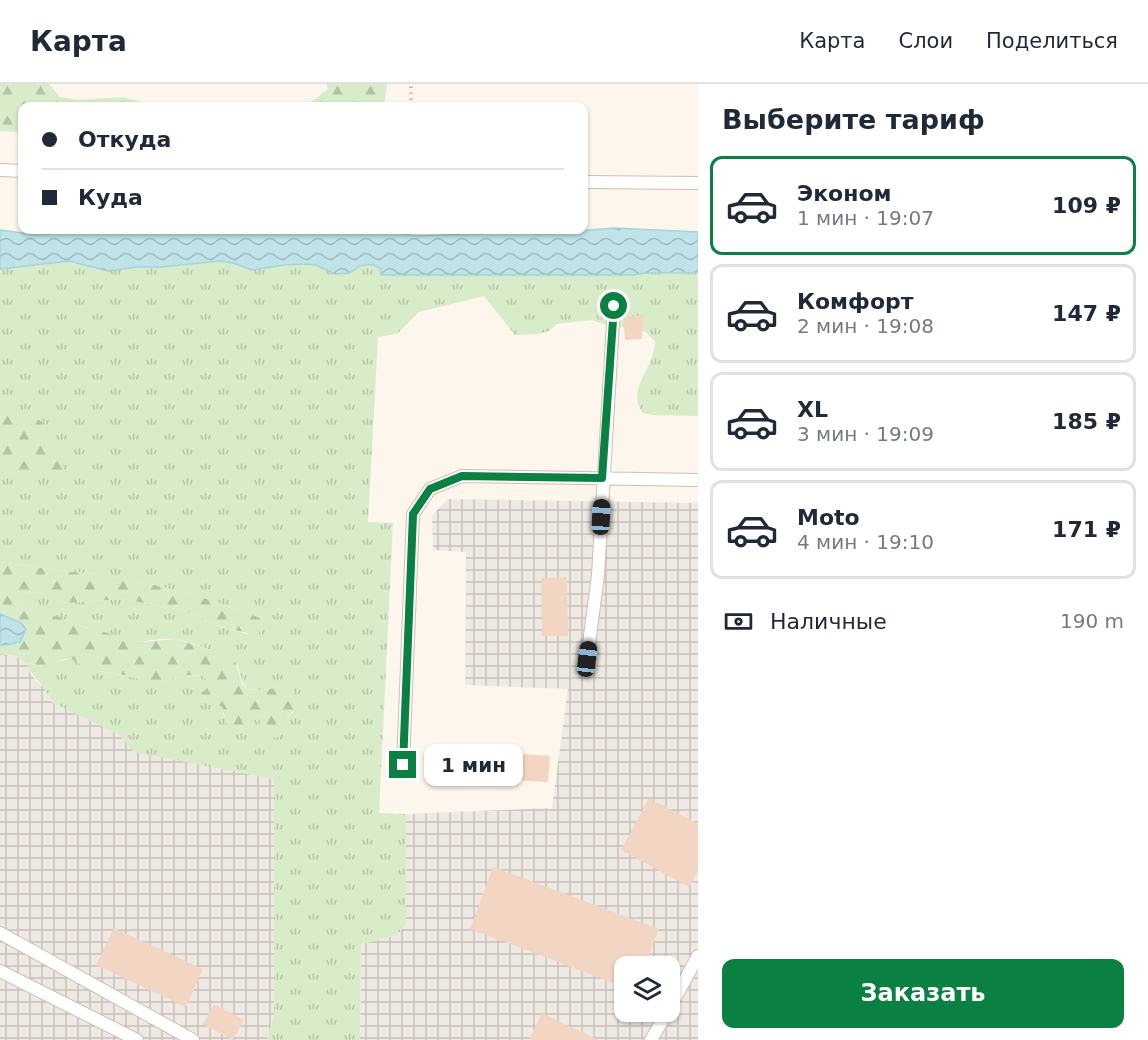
<!DOCTYPE html>
<html lang="ru">
<head>
<meta charset="utf-8">
<style>
  :root { --surface:#fff; --page:#f6f6f7; --text:#1f2937; --muted:#747a83; --line:#e0e1e3; --accent:#0b8043 }
  body { margin:0; font-family:"DejaVu Sans",sans-serif; background:var(--page); color:var(--text); height:100vh; display:flex; flex-direction:column; font-size:22px; white-space:nowrap }
  * { box-sizing:border-box; margin:0 }
  p { font-size:20px; color:var(--muted) }
  .icon { flex:none; width:33px; height:33px; fill:none; stroke:currentColor; stroke-width:2; stroke-linecap:round; stroke-linejoin:round }
  .map { position:relative; flex:1; overflow:hidden }
  .drawer { display:flex; flex-direction:column; background:var(--surface); width:450px }
  .drawer>* { flex:none }
  .banner { position:absolute; left:18px; top:18px; width:570px; height:132px; border-radius:12px; box-shadow:0 2px 4px #0004; display:grid; align-content:center; height:132px; padding:0 24px; background:var(--surface) }
  .tools { position:absolute; left:614px; top:872px; display:grid; gap:12px }
  .tools a { display:grid; place-items:center; width:66px; height:66px; border-radius:12px; background:var(--surface); box-shadow:0 2px 4px #0004; font-size:30px }
  .end { position:absolute; width:27px; height:27px; margin:-14px; border:8px solid #0b8043; background:#fff; box-shadow:0 0 0 3px #fff }
  .from { border-radius:50% }
  .bubble { position:absolute; height:42px; border-radius:12px; background:var(--surface); box-shadow:0 2px 4px #0004; font-size:20px; font-weight:700; line-height:42px; text-align:center }
  .car { position:absolute; width:18px; height:36px; margin:-18px -9px; border-radius:8px; box-shadow:0 0 4px 2px #0007; background:linear-gradient(#222 24%,#8ab4d8 0 40%,#222 0 76%,#8ab4d8 0 86%,#222 0) }
  .banner b { display:flex; align-items:center; gap:21px; height:57px; font-size:22px }
  .banner b+b { border-top:2px solid var(--line) }
  .banner i { width:15px; height:15px; background:var(--text) }
  ul { padding:0; list-style:none }
  li { display:flex; align-items:center; gap:18px; height:99px; margin:0 12px 9px; padding:0 12px; border:3px solid var(--line); border-radius:12px }
  li div { flex:1 }
  li b { display:block; font-size:22px }
  li em { font-style:normal; font-weight:700 }
  li.selected { border-color:var(--accent) }
  li>.icon { width:54px; height:54px; stroke-width:1.5 }
  h2 { padding:0 24px; font-size:27px; line-height:72px }
  .pay { display:flex; align-items:center; gap:15px; height:66px; padding:0 24px; font-size:22px }
  .pay p { margin-inline-start:auto }
  .cta { display:flex; gap:12px; margin-top:auto; padding:12px 24px }
  .cta a { flex:1; height:69px; border-radius:12px; background:var(--accent); color:#fff; font-size:24px; font-weight:700; line-height:69px; text-align:center }
  header { display:flex; align-items:center; gap:36px; box-sizing:border-box; height:84px; padding:0 30px; background:var(--surface); border-bottom:2px solid var(--line) }
  header strong { font-size:28px }
  nav { display:flex; gap:33px; margin-inline-start:auto; font-size:21px }
  main { display:flex; flex:1; min-height:0 }
  .map>svg:first-child { display:block }
</style>
</head>
<body>
<header>
<strong>Карта</strong>
<nav><a>Карта</a><a>Слои</a><a>Поделиться</a></nav>
</header>
<main>
<div class="map">
<svg width="698" height="956" viewBox="0 0 698 956">
  <defs>
    <pattern id="industrial-grid" width="8" height="8" patternUnits="userSpaceOnUse" patternTransform="scale(1.5)"><rect width="8" height="8" fill="#efe9e4"/><path d="M0 4h8M4 0v8" fill="none" stroke="#c7c0bb"/></pattern>
    <pattern id="grass-tufts" width="24" height="20" patternUnits="userSpaceOnUse" patternTransform="scale(1.5)"><rect width="24" height="20" fill="#d8ecc9"/><path d="M3 7l-1-3M5 7V3M7 7l1-3M15 17l-1-3M17 17v-4M19 17l1-3" fill="none" stroke="#b4c2a5"/></pattern>
    <pattern id="forest-firs" width="22" height="20" patternUnits="userSpaceOnUse" patternTransform="scale(1.5)"><rect width="22" height="20" fill="#d8ecc9"/><path d="M5 1l3.5 6h-7zM16 11l3.5 6h-7z" fill="#b4c2a5"/></pattern>
    <pattern id="water-waves" width="16" height="10" patternUnits="userSpaceOnUse" patternTransform="scale(1.5)"><rect width="16" height="10" fill="#bfe3e8"/><path d="M0 5q4-4 8 0t8 0" fill="none" stroke="#a0bbbe"/></pattern>
  </defs>
  <rect width="100%" height="100%" fill="#fdf6ec"/>
  <!-- industrial -->
  <path fill="url(#industrial-grid)" fill-rule="evenodd" d="M448,415l250,4v537h-338l1,-96 36,-9 9,-11v-110l146,-6 16,-119 -103,-4 1,-133 -33,-2 -1,-35zM624,882h45v45h-45z
    M0,570l13,1 14,8 4,12 14,14 5,11 5,4 63,30 16,17 140,28v237l-7,24h-267z"/>
  <!-- grass -->
  <path fill="url(#grass-tufts)" d="M69,177l39,10 30,-4h24l57,-6 14,2 6,3 34,1 33,-3 9,1 20,9h7l25,-9h7l6,3 1,6 252,1c22,-5 43,0 65,-3v144l-45,-1 -10,-2c-18,-24 12,-45 12,-71l-8,-9 -11,-5 -22,-1 -23,-7 -34,4 -8,7 -10,3 -24,1 -31,-39 -65,16 -22,22 -19,3 -10,185 25,1 -14,290 27,1v110l-9,11 -36,9 -1,96h-93l7,-24v-237l-140,-27 -16,-18 -63,-30c-6,-5 -7,-10 -11,-16 -6,-10 -15,-13 -17,-25l8,2 36,-6 21,11 69,12 28,-7 15,1 4,6 -2,7 -6,5 22,13 1,7 4,8 23,-8h7l3,7 24,8v-7l9,-10 -11,-25 -21,3 -14,-1c-8,-8 -5,-21 -14,-29 -5,-5 -49,-20 -57,-21 -13,-2 -32,4 -47,3l-111,-38 -2,-6 6,-5 15,-1 29,11 56,-4 65,12 30,15 31,8 12,-16 -43,-16 -54,-15 -56,-12 -44,-4 -63,-9v-293z"/>
  <!-- forest -->
  <path fill="url(#forest-firs)" d="M0,0h49l11,13 19,3 44,-3 32,9h-133v26l-22,-1z
    M326,0h61l-3,22h-102l29,-4 17,-13z
    M0,314l42,24 5,27 15,13v7l-4,6h-18l-14,6 -26,-7z
    M0,478l63,9 44,4 56,12 54,15 43,16 3,5 -1,7 -6,5 -39,-9 -30,-15 -65,-12 -56,4 -29,-11 -15,1 -6,5 2,6 55,18 7,4 28,7 21,9h14l33,-3 48,15 11,7 7,23 5,5 14,1 21,-3 7,1 5,4 3,13 -13,17v7l-5,8 -7,1 -9,-2 -4,-7 1,-8 -3,-7h-7l-6,3 2,6 -4,7 -7,1 -7,-2 -6,-22 -22,-13 6,-5 2,-7 -4,-6 -15,-1 -28,7 -15,-1 -22,-6 -32,-5 -21,-11h-7l-21,7 -16,-3 -14,-8 -13,-1v-8l13,-2 8,-21 -21,-9z"/>
  <!-- water -->
  <path fill="url(#water-waves)" stroke="#a5d3da" stroke-width="1.5" d="M614,144l84,4v40c-22,3 -43,-2 -65,3h-252l-1,-7 -6,-3h-7l-7,1 -11,7 -14,1 -19,-9 -10,-1 -22,1 -32,5 -19,-7 -14,-2 -57,6h-24l-30,4 -39,-10 -69,8v-39l38,5 41,-5h42l39,3 103,-3h109l45,6 103,-4 19,2z
    M0,530l21,9 5,6 -6,13 -20,4z"/>
  <!-- building -->
  <path fill="#f3d5c3" d="M643,231l-1,24 -17,1 -2,-23z
    M567,493l1,59h-26l-1,-58z
    M492,668l58,4 -2,26 -58,-3z
    M649,714l49,26v47l-9,16 -68,-37z
    M493,783l166,62 -14,37h-21v21l-154,-58z
    M114,844l89,41 -17,38 -90,-42z
    M214,920l30,16 -11,20 -30,-16z
    M542,929l56,27h-69z"/>
  <g fill="none" stroke-linecap="round" stroke-linejoin="round">
    <defs>
      <path id="service" d="M0,86l22,1
        M584,98l114,1
        M587,575l11,-84 16,-269
        M403,681l10,-251 17,-25 32,-13 236,4
        M0,849l193,107
        M0,887l137,69
        M669,925l29,-53
        M651,956l17,-29"/>
    </defs>
    <!-- service casing -->
    <use href="#service" stroke="#d1beb0" stroke-width="14"/>
    <!-- path -->
    <path stroke="#d9b8a5" stroke-width="4" stroke-dasharray="1.5 4.5" stroke-linecap="butt" d="M411,22v-22"/>
    <!-- service -->
    <use href="#service" stroke="#fff" stroke-width="12"/>
  </g>
  <g fill="none" stroke-linecap="round" stroke-linejoin="round">
    <!-- route -->
    <path stroke="#0b8043" stroke-width="8" d="M403,681l10,-251 17,-25 32,-13 140,2 12,-172"/>
  </g>
</svg>
<div class="tools">
<a><svg class="icon" aria-label="layers" viewBox="0 0 24 24"><path d="M12 4l9 5-9 5-9-5zM3 14l9 5 9-5"/></svg></a>
</div>
<i class="end from" style="left:614px;top:222px"></i>
<i class="end" style="left:403px;top:681px"></i>
<div class="bubble" style="left:424px;top:660px;width:99px">1 мин</div>
<i class="car" style="left:601px;top:433px;rotate:3deg"></i>
<i class="car" style="left:587px;top:575px;rotate:7deg"></i>
<div class="banner">
<b><i class="from"></i>Откуда</b>
<b><i></i>Куда</b>
</div>
</div>
<section class="drawer">
<h2>Выберите тариф</h2>
<ul>
<li class="selected"><svg class="icon" aria-label="car" viewBox="0 0 24 24"><path d="M5 17H2v-5l4-1 3-4h7l3 4 3 1v5h-3M9 17h6M6 11h13"/><circle cx="7" cy="17" r="2"/><circle cx="17" cy="17" r="2"/></svg><div><b>Эконом</b><p>1 мин · 19:07</p></div><em>109 ₽</em></li>
<li><svg class="icon" aria-label="car" viewBox="0 0 24 24"><path d="M5 17H2v-5l4-1 3-4h7l3 4 3 1v5h-3M9 17h6M6 11h13"/><circle cx="7" cy="17" r="2"/><circle cx="17" cy="17" r="2"/></svg><div><b>Комфорт</b><p>2 мин · 19:08</p></div><em>147 ₽</em></li>
<li><svg class="icon" aria-label="car" viewBox="0 0 24 24"><path d="M5 17H2v-5l4-1 3-4h7l3 4 3 1v5h-3M9 17h6M6 11h13"/><circle cx="7" cy="17" r="2"/><circle cx="17" cy="17" r="2"/></svg><div><b>XL</b><p>3 мин · 19:09</p></div><em>185 ₽</em></li>
<li><svg class="icon" aria-label="car" viewBox="0 0 24 24"><path d="M5 17H2v-5l4-1 3-4h7l3 4 3 1v5h-3M9 17h6M6 11h13"/><circle cx="7" cy="17" r="2"/><circle cx="17" cy="17" r="2"/></svg><div><b>Moto</b><p>4 мин · 19:10</p></div><em>171 ₽</em></li>
</ul>
<div class="pay"><svg class="icon" aria-label="cash" viewBox="0 0 24 24"><path d="M3 7h18v10H3z"/><circle cx="12" cy="12" r="2"/></svg>Наличные<p>190 m</p></div>
<div class="cta"><a>Заказать</a></div>
</section>
</main>
</body>
</html>
